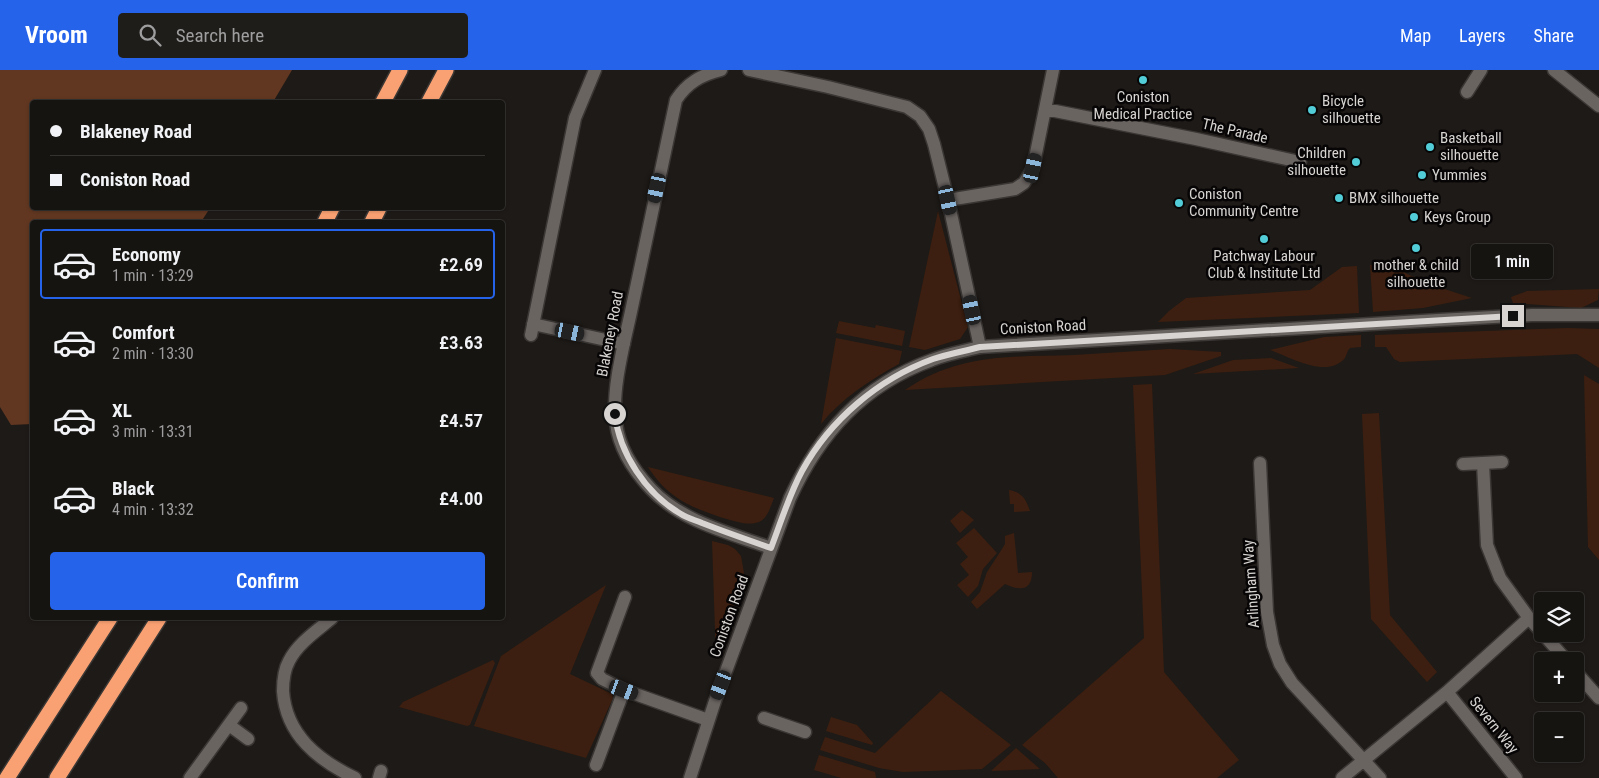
<!DOCTYPE html>
<html lang="en">
<head>
<meta charset="utf-8">
<style>
  :root { --surface:#161411; --page:#1f1d1a; --text:#f1f3f6; --muted:#9e9e9f; --line:#353331; --accent:#2563eb }
  body { margin:0; font-family:"Roboto Condensed",sans-serif; background:var(--page); color:var(--text); height:100vh; display:flex; flex-direction:column; font-size:19px; white-space:nowrap }
  * { box-sizing:border-box; margin:0 }
  p { font-size:16px; color:var(--muted) }
  .icon { flex:none; width:28px; height:28px; fill:none; stroke:currentColor; stroke-width:2; stroke-linecap:round; stroke-linejoin:round }
  .map { position:relative; flex:1; overflow:hidden }
  .sheet { position:absolute; left:30px; top:150px; width:475px; height:400px; display:flex; flex-direction:column; background:var(--surface); border-radius:5px; box-shadow:0 1px 4px #0004,0 0 0 1px var(--line) }
  .sheet>* { flex:none }
  .banner { position:absolute; left:30px; top:30px; width:475px; height:110px; border-radius:5px; box-shadow:0 1px 4px #0004,0 0 0 1px var(--line); display:grid; align-content:center; height:110px; padding:0 20px; background:var(--surface) }
  .fabs { position:absolute; left:1534px; top:522px; display:grid; gap:10px }
  .fabs a { display:grid; place-items:center; width:50px; height:50px; border-radius:5px; background:var(--surface); box-shadow:0 1px 4px #0004,0 0 0 1px var(--line); font-size:25px }
  .end { position:absolute; width:22px; height:22px; margin:-11px; border:6px solid #d7d4d2; background:#111; box-shadow:0 0 0 2px #111 }
  .from { border-radius:50% }
  .bubble { position:absolute; height:35px; border-radius:5px; background:var(--surface); box-shadow:0 1px 4px #0004,0 0 0 1px var(--line); font-size:16px; font-weight:600; line-height:35px; text-align:center }
  .car { position:absolute; width:15px; height:30px; margin:-15px -8px; border-radius:6px; box-shadow:0 0 4px 1px #0007; background:linear-gradient(#222 24%,#8ab4d8 0 40%,#222 0 76%,#8ab4d8 0 86%,#222 0) }
  .banner b { display:flex; align-items:center; gap:18px; height:48px; font-size:19px }
  .banner b+b { border-top:1px solid var(--line) }
  .banner i { width:12px; height:12px; background:var(--text) }
  ul { padding:9px 0 0; list-style:none }
  li { display:flex; align-items:center; gap:15px; height:70px; margin:0 10px 8px; padding:0 10px; border:2px solid transparent; border-radius:5px }
  li div { flex:1 }
  li b { display:block; font-size:19px }
  li em { font-style:normal; font-weight:600 }
  li.current { border-color:var(--accent) }
  li>.icon { width:45px; height:45px; stroke-width:1.5 }
  .primary-button { display:flex; gap:10px; margin-top:auto; padding:10px 20px }
  .primary-button a { flex:1; height:58px; border-radius:5px; background:var(--accent); color:#fff; font-size:20px; font-weight:600; line-height:58px; text-align:center }
  header { display:flex; align-items:center; gap:30px; box-sizing:border-box; height:70px; padding:0 25px; background:var(--accent); color:#fff }
  header strong { font-size:24px }
  nav { display:flex; gap:28px; margin-inline-start:auto; font-size:18px }
  .search { width:350px; height:45px; background:var(--page); display:flex; align-items:center; gap:12px; box-sizing:border-box; padding:0 18px; border-radius:5px; color:var(--muted); font-size:19px }
  .map>svg:first-child { display:block }
</style>
</head>
<body>
<header>
<strong>Vroom</strong>
<div class="search"><svg class="icon" aria-label="search" viewBox="0 0 24 24"><circle cx="10" cy="10" r="6"/><path d="M15 15l6 6"/></svg>Search here</div>
<nav><a>Map</a><a>Layers</a><a>Share</a></nav>
</header>
<div class="map">
<svg width="1599" height="708" viewBox="0 0 1599 708">
  <rect width="100%" height="100%" fill="#1e1a17"/>
  <!-- green -->
  <path fill="#3c1f10" d="M938,141l30,116 -8,12 -35,11 -16,-3z
    M1370,195h18l41,19 43,14 -49,10 -50,4z
    M1357,196l2,47 -201,9 11,-11 17,-13 124,-8 32,-23z
    M1599,219l-1,11 -17,8 -68,-5 -2,-6 16,-6z
    M839,251l36,7 1,-3 29,6 -3,15 -66,-13z
    M1568,258l31,1v39l-22,-14 -177,8 -6,-3 -8,-12h-11v-12z
    M1361,265v12l-11,1c-4,4 -3,10 -8,13 -19,16 -52,-4 -72,-11l54,-13z
    M836,268l66,13 -3,13c-29,16 -57,34 -78,60z
    M1170,279l51,3v4l-56,19 -260,15c54,-37 106,-33 169,-35 32,-2 64,-4 96,-6z
    M1271,288l28,10 -106,6 40,-14z
    M1584,305l15,9v176l-11,-13z
    M1152,314l12,288 75,88 -22,18h-159l-13,-15 -23,-18 122,-107 -11,-253z
    M1379,343l11,202 47,57 -10,10 -56,-63 -9,-205z
    M648,397l126,31c-3,7 -6,19 -13,23 -12,6 -26,0 -38,-3 -33,-11 -55,-20 -75,-51z
    M1009,420c13,2 17,9 21,21l-16,1v-8h-4z
    M962,440l12,10 -14,13 -10,-12z
    M974,458l23,25 -14,16 -5,17 -10,11 -11,-12 12,-10 -9,-11 8,-7 -12,-14z
    M1014,463l4,40 14,-1c0,19 -12,19 -27,12l-28,25 -6,-7 9,-10 7,-20 15,-23 3,-5v-8z
    M712,471l16,4 7,4 6,7 3,17 -28,87z
    M606,515l-36,89 42,20 1,4 -27,60 -112,-32 27,-70z
    M493,590l2,3 -25,62 -3,1 -68,-19 4,-5z
    M941,621l70,54 -29,24 -79,3 -24,-4 -59,-18 5,-13 50,16z
    M831,647l26,8 16,18 -1,2 -46,-14z
    M1016,678l24,21 -49,2z
    M819,685l56,17 1,6h-35l-27,-8z"/>
  <!-- forest -->
  <path fill="#613721" d="M0,0h292l-19,32h-241v106h178l-9,14h-169v202l-21,1 -11,-18z"/>
  <g fill="none" stroke-linecap="round" stroke-linejoin="round">
    <defs>
      <path id="street" d="M721,0c-20,5 -34,13 -45,30 -15,69 -30,138 -44,207 -7,34 -21,82 -16,116 3,25 18,48 35,66 31,33 79,44 120,59
        M749,0l79,17 79,20 13,9 9,13 5,15 14,56 32,147
        M1554,0l45,36
        M1467,22l14,-22
        M1045,39l151,30 104,23
        M948,130l67,-11 9,-6 9,-15 20,-98
        M533,254l91,20
        M531,265l44,-217 20,-48
        M1260,393l7,149 6,33 7,19 12,19 88,95
        M1483,393l4,82 13,33 29,40 38,43
        M1463,394l39,-2
        M625,527l-28,76 5,6 22,11 84,30
        M332,548c-14,12 -34,25 -43,43 -5,9 -6,20 -6,30 3,44 35,69 72,87
        M1575,601l24,27
        M1447,622l69,86
        M764,648l41,14
        M229,655l19,14
        M596,695l28,-75
        M190,708l51,-70
        M379,708l2,-7
        M1342,708l105,-86 82,-74"/>
      <path id="secondary" d="M690,708l25,-77 75,-203c30,-65 73,-113 142,-138 15,-6 32,-9 48,-13l458,-27 94,-5h67"/>
      <path id="highway" d="M383,32l17,-32
        M429,32l17,-32
        M325,152l7,-14
        M372,152l7,-14
        M7,708l103,-160
        M57,708l102,-160"/>
    </defs>
    <!-- street casing -->
    <use href="#street" stroke="#3a3735" stroke-width="15"/>
    <!-- secondary casing -->
    <use href="#secondary" stroke="#3a3735" stroke-width="15"/>
    <!-- highway casing -->
    <use href="#highway" stroke="#3a3735" stroke-width="18"/>
    <!-- street -->
    <use href="#street" stroke="#6a6461" stroke-width="12"/>
    <!-- secondary -->
    <use href="#secondary" stroke="#6a6461" stroke-width="12"/>
    <!-- highway -->
    <use href="#highway" stroke="#faa173" stroke-width="15"/>
  </g>
  <g fill="none" stroke-linecap="round" stroke-linejoin="round">
    <!-- route -->
    <path stroke="#d7d4d2" stroke-width="6" d="M615,344c4,39 31,80 66,100 6,4 14,6 21,9 23,9 46,17 69,25 10,-26 18,-53 31,-77 28,-51 76,-92 131,-112 15,-5 32,-8 47,-12l533,-31"/>
  </g>
  <!-- markers -->
  <g fill="#52ccd6" stroke="#070505" stroke-width="2">
    <circle cx="1143" cy="10" r="5"/>
    <circle cx="1312" cy="40" r="5"/>
    <circle cx="1430" cy="77" r="5"/>
    <circle cx="1356" cy="92" r="5"/>
    <circle cx="1422" cy="105" r="5"/>
    <circle cx="1339" cy="128" r="5"/>
    <circle cx="1179" cy="133" r="5"/>
    <circle cx="1414" cy="147" r="5"/>
    <circle cx="1264" cy="169" r="5"/>
    <circle cx="1416" cy="178" r="5"/>
  </g>
  <g text-anchor="middle" dominant-baseline="central" stroke-width="5" stroke-linejoin="round" paint-order="stroke">
    <!-- poi labels -->
    <g font-size="15" fill="#d7d4d2" stroke="#070505" text-anchor="start">
      <text x="1143" y="27" text-anchor="middle">Coniston<tspan x="1143" dy="17">Medical Practice</tspan></text>
      <text x="1322" y="31">Bicycle<tspan x="1322" dy="17">silhouette</tspan></text>
      <text x="1440" y="68">Basketball<tspan x="1440" dy="17">silhouette</tspan></text>
      <text x="1346" y="83" text-anchor="end">Children<tspan x="1346" dy="17">silhouette</tspan></text>
      <text x="1432" y="105">Yummies</text>
      <text x="1189" y="124">Coniston<tspan x="1189" dy="17">Community Centre</tspan></text>
      <text x="1349" y="128">BMX silhouette</text>
      <text x="1424" y="147">Keys Group</text>
      <text x="1264" y="186" text-anchor="middle">Patchway Labour<tspan x="1264" dy="17">Club &amp; Institute Ltd</tspan></text>
      <text x="1416" y="195" text-anchor="middle">mother &amp; child<tspan x="1416" dy="17">silhouette</tspan></text>
    </g>
    <!-- street labels -->
    <g font-size="15" fill="#d7d4d2" stroke="#070505">
      <text transform="translate(1235 61) rotate(13)">The Parade</text>
      <text transform="translate(1043 257) rotate(-3)">Coniston Road</text>
      <text transform="translate(610 264) rotate(-79)">Blakeney Road</text>
      <text transform="translate(1251 514) rotate(-94)">Arlingham Way</text>
      <text transform="translate(729 546) rotate(-70)">Coniston Road</text>
      <text transform="translate(1494 655) rotate(51)">Severn Way</text>
    </g>
  </g>
</svg>
<div class="fabs">
<a><svg class="icon" aria-label="layers" viewBox="0 0 24 24"><path d="M12 4l9 5-9 5-9-5zM3 14l9 5 9-5"/></svg></a>
<a>+</a>
<a>−</a>
</div>
<i class="end from" style="left:615px;top:344px"></i>
<i class="end" style="left:1513px;top:246px"></i>
<div class="bubble" style="left:1471px;top:174px;width:82px">1 min</div>
<i class="car" style="left:1033px;top:98px;rotate:12deg"></i>
<i class="car" style="left:657px;top:118px;rotate:192deg"></i>
<i class="car" style="left:948px;top:130px;rotate:168deg"></i>
<i class="car" style="left:972px;top:240px;rotate:348deg"></i>
<i class="car" style="left:570px;top:262px;rotate:102deg"></i>
<i class="car" style="left:721px;top:615px;rotate:201deg"></i>
<i class="car" style="left:624px;top:620px;rotate:110deg"></i>
<div class="banner">
<b><i class="from"></i>Blakeney Road</b>
<b><i></i>Coniston Road</b>
</div>
<section class="sheet">
<ul>
<li class="current"><svg class="icon" aria-label="car" viewBox="0 0 24 24"><path d="M5 17H2v-5l4-1 3-4h7l3 4 3 1v5h-3M9 17h6M6 11h13"/><circle cx="7" cy="17" r="2"/><circle cx="17" cy="17" r="2"/></svg><div><b>Economy</b><p>1 min · 13:29</p></div><em>£2.69</em></li>
<li><svg class="icon" aria-label="car" viewBox="0 0 24 24"><path d="M5 17H2v-5l4-1 3-4h7l3 4 3 1v5h-3M9 17h6M6 11h13"/><circle cx="7" cy="17" r="2"/><circle cx="17" cy="17" r="2"/></svg><div><b>Comfort</b><p>2 min · 13:30</p></div><em>£3.63</em></li>
<li><svg class="icon" aria-label="car" viewBox="0 0 24 24"><path d="M5 17H2v-5l4-1 3-4h7l3 4 3 1v5h-3M9 17h6M6 11h13"/><circle cx="7" cy="17" r="2"/><circle cx="17" cy="17" r="2"/></svg><div><b>XL</b><p>3 min · 13:31</p></div><em>£4.57</em></li>
<li><svg class="icon" aria-label="car" viewBox="0 0 24 24"><path d="M5 17H2v-5l4-1 3-4h7l3 4 3 1v5h-3M9 17h6M6 11h13"/><circle cx="7" cy="17" r="2"/><circle cx="17" cy="17" r="2"/></svg><div><b>Black</b><p>4 min · 13:32</p></div><em>£4.00</em></li>
</ul>
<div class="primary-button"><a>Confirm</a></div>
</section>
</div>
</body>
</html>
